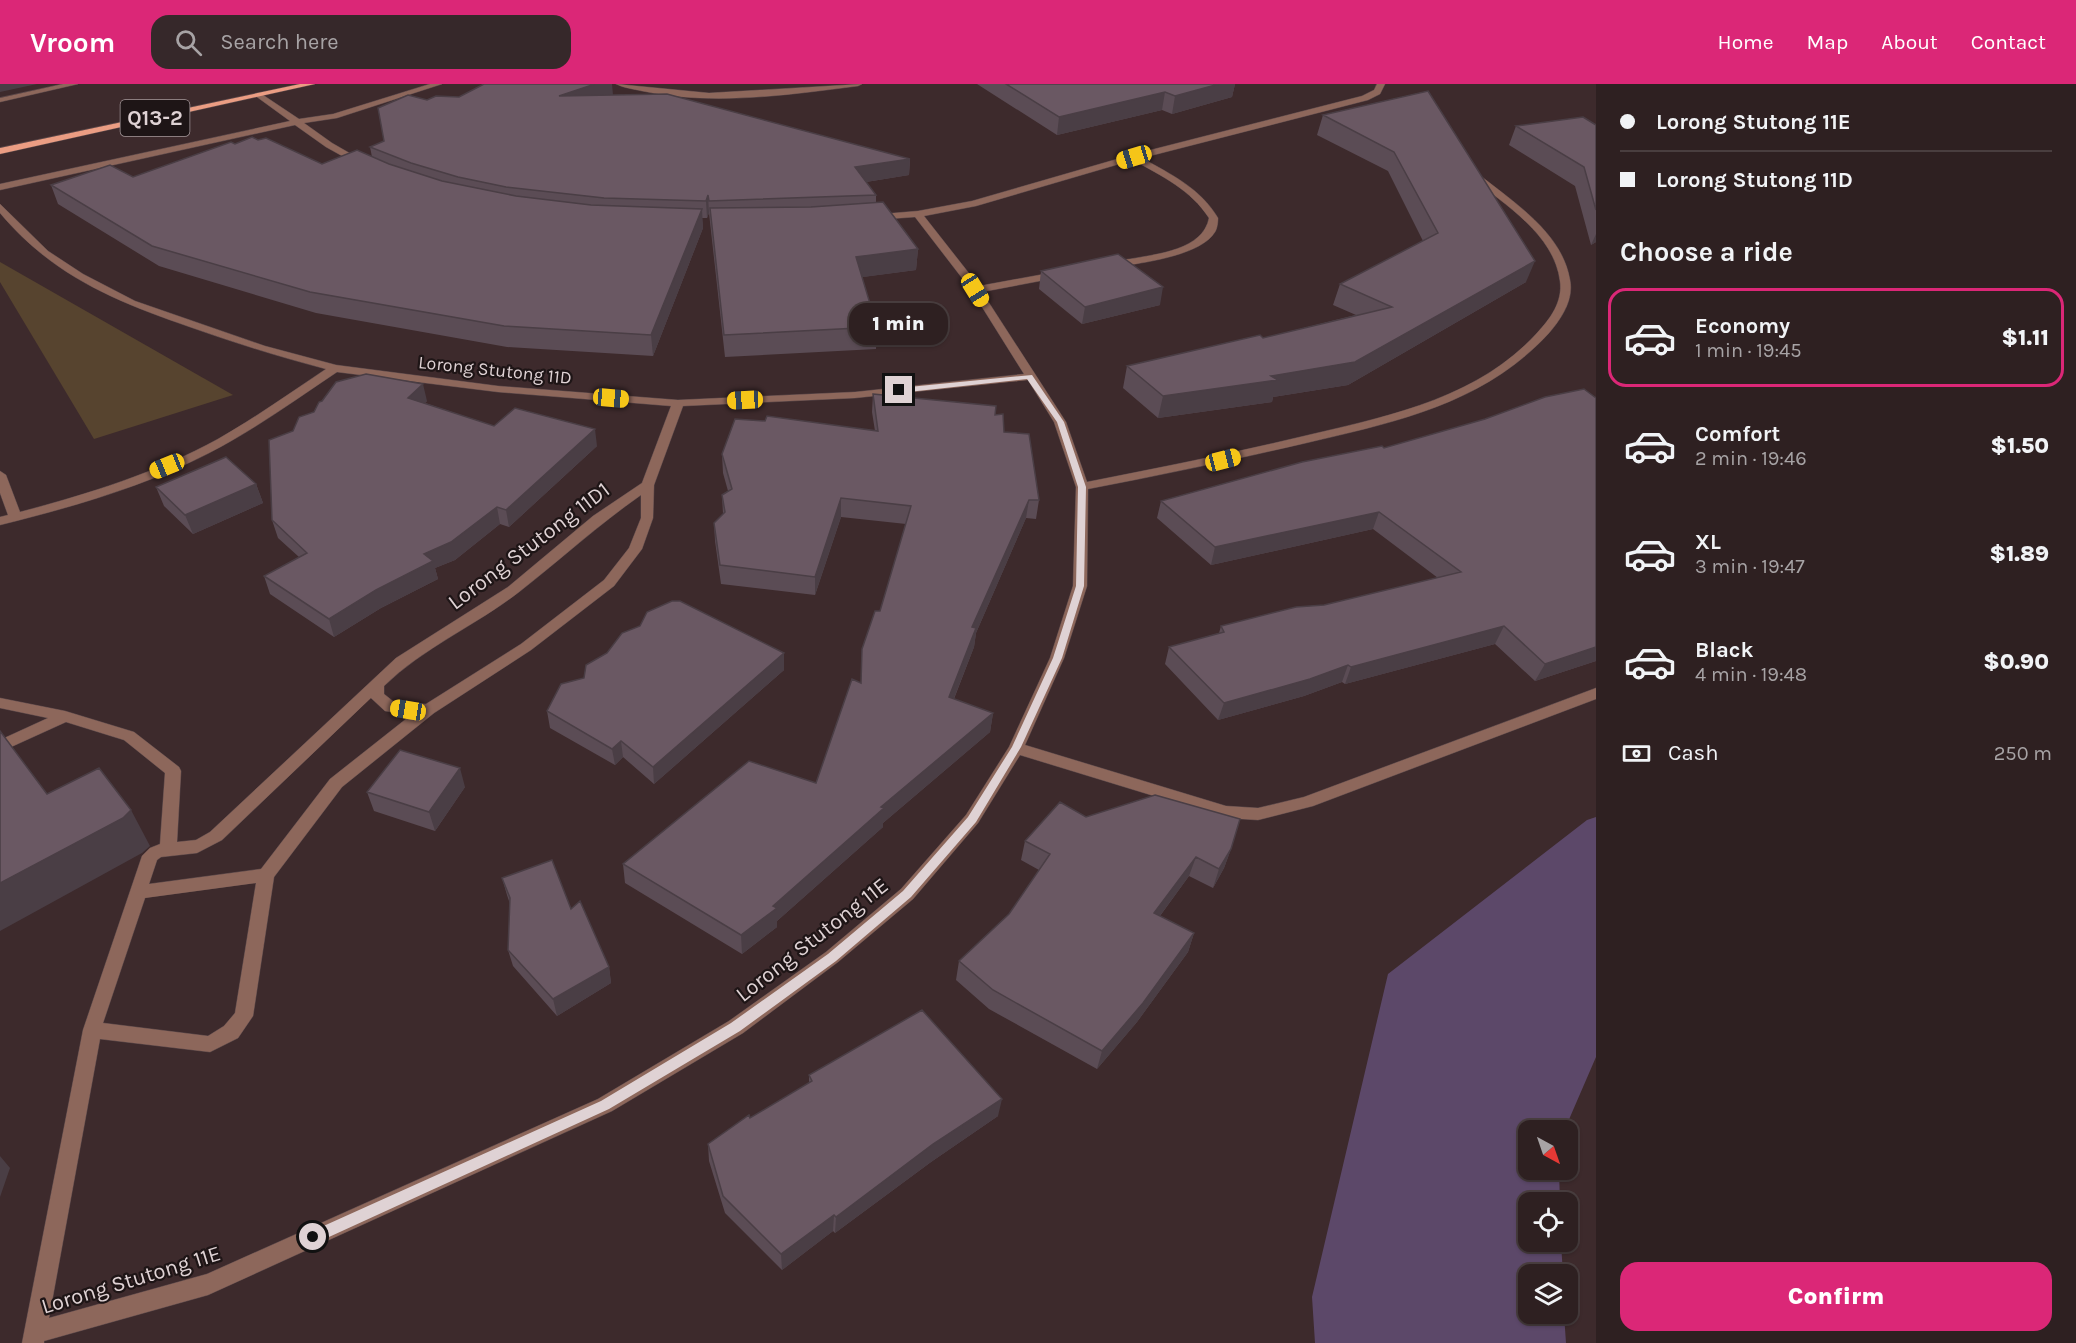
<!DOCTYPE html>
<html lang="en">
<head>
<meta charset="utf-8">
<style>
  :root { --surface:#2e2021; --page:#36282a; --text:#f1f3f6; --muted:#a7a3a5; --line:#493e3f; --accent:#db2777 }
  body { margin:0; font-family:Karla,sans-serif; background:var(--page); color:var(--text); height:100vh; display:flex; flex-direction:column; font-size:22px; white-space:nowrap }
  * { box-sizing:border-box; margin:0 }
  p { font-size:20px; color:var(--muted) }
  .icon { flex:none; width:33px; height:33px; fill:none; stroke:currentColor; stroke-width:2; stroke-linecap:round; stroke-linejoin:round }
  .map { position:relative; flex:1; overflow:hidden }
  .side { display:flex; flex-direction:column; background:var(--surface); width:480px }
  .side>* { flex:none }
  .hud { display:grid; align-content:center; height:132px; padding:0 24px; background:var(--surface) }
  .needle { width:39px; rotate:140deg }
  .tools { position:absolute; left:1518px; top:1036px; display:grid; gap:12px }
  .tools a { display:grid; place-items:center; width:60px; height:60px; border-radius:12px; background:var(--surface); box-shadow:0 2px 4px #0004,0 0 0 2px var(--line); font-size:30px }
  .end { position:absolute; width:27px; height:27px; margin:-14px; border:8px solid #dfd2d4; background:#111; box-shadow:0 0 0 3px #111 }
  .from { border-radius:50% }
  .bubble { position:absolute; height:42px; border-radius:18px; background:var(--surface); box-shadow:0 2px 4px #0004,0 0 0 2px var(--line); font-size:20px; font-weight:800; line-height:42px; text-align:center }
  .car { position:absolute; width:18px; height:36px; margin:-18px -9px; border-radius:8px; box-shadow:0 0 4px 2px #0007; background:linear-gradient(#f5c518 24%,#345 0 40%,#f5c518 0 76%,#345 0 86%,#f5c518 0) }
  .hud b { display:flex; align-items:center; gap:21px; height:57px; font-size:22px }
  .hud b+b { border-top:2px solid var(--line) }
  .hud i { width:15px; height:15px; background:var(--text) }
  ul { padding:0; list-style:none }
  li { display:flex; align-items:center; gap:18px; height:99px; margin:0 12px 9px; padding:0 12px; border:3px solid transparent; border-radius:18px }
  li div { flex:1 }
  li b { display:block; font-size:22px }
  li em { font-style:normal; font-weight:800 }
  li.on { border-color:var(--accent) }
  li>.icon { width:54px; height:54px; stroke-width:1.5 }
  h2 { padding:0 24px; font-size:27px; line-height:72px }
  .pay { display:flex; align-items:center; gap:15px; height:66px; padding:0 24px; font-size:22px }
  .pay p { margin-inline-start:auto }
  .action { display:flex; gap:12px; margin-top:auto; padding:12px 24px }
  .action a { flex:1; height:69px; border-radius:18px; background:var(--accent); color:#fff; font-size:24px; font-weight:800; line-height:69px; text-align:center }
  header { display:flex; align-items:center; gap:36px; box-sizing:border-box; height:84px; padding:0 30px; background:var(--accent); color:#fff }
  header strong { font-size:28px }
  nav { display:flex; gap:33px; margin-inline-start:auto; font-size:21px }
  .search { width:420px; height:54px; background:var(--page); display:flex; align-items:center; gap:15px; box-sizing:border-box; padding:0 21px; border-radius:18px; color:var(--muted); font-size:22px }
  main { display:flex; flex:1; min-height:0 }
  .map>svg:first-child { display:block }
</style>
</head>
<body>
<header>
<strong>Vroom</strong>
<div class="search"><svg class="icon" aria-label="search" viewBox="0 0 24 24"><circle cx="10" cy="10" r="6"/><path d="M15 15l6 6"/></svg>Search here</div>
<nav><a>Home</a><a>Map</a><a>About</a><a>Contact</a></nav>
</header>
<main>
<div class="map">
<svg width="1596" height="1259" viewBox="0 0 1596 1259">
  <rect width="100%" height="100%" fill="#3d2a2c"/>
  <!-- green -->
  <path fill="#57442f" d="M0,178l233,133 -139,44 -94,-157z"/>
  <!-- water -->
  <path fill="#5c4869" d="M1596,733v240l-32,74h-36v39h31l1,33h-32v39h33l2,33h-35v39h36l2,29h-251l-3,-46 76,-323 199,-154z"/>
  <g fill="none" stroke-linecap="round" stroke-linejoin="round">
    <defs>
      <path id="minor" d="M63,0h15l-78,18v-4z
        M430,0h12l-105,34 -33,5 28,20 33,19v4l-3,1 -36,-20 -31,-22 -295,65v-6l290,-63 -33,-24v-4h3l39,26 34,-5z
        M616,0l93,9 153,-9 -4,2c-71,9 -145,20 -216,5 -8,-2 -19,-3 -26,-7z
        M1377,0h8l-5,10 -12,6 -226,58c30,17 58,30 76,60 0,5 -1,11 -3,14 -15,25 -80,32 -107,36l-5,-3c7,-5 18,-5 27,-6 27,-5 73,-9 79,-41 -18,-28 -47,-42 -76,-58l-157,46 -52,10 55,70 82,-15 5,3 -5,3 -79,15 84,130 21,60c71,-14 142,-28 213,-45 84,-20 176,-37 237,-104 13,-14 26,-31 23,-52 -6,-47 -55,-76 -89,-104v-4h6c36,29 85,59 93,107 4,20 -9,39 -21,53 -65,71 -154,89 -243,110 -73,17 -145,32 -218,46l-1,97 -23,72 -39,87 201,61 32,2 46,-11 292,-109v11l-283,107 -55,14 -32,-2 -206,-63 -42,68 -65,76 -75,63 -95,71 -131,78 -404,184 -164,46v2h-22l61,-313 59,-174 8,-8 10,-4 5,-71 -41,-33 -58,-18 -66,30v-12l48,-22 -48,-10v-10l65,13 69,21 45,35 2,4 -4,71 19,-2 14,-8 186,-174 112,-71 85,-71 49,-33 29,-77 -173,-14 -161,-20c-42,28 -83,58 -128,81 -66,34 -137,54 -209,72v-8l8,-2 -8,-22v-22l6,4 14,37c68,-18 136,-39 198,-73 37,-21 72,-46 108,-70 -46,-12 -91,-26 -136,-42 -75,-26 -137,-51 -190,-114v-9l48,47 35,23 52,27 130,45 71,19 162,21 180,14 177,-8 169,-18 -52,-83 -57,-74 -42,3 -3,-1v-4l48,-4 54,-10 159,-46 231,-59 12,-6zM1028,296l26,42 22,65 -3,99 -23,72 -41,89 -43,68 -65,74 -75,63 -97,69 -131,78 -391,175 -158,44 51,-279 110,13 28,-14 15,-22 21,-139 68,-90 92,-74 97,-63 83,-64 28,-37 11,-31 1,-33 29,-79 172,-8zM641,411v23l-12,30 -25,32 -83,64 -95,60 -32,-2 -10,-8v-8c40,-39 91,-60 135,-94 41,-32 79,-67 122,-97zM371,614l14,13 26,4 -81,64 -69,90 -112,15 8,-24 4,-3 36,-4 25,-13zM256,799l-21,130 -11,13 -16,10 -105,-13 42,-125z"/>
      <path id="major" d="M300,0h15l-315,70v-6z"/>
    </defs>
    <!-- minor casing -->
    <use href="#minor" stroke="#5a484a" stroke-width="1"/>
    <!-- major casing -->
    <use href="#major" stroke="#5a484a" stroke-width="1"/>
    <!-- minor -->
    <use href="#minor" fill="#8d675b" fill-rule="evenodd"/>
    <!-- major -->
    <use href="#major" fill="#eb9d83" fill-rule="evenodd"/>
  </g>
  <!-- wall -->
  <path fill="#5b4c55" d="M977,0h258l-3,13 -60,17 -10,-4 -105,25z
    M1428,7l98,191 -178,103 -75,12 -1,5 -114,16 -35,-30 4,-22 136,-28 93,-23 -23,-10 7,-21 83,-43 -35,-70 -71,-36 6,-20z
    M613,11l297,64 -1,16 -43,7 10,13v8l42,46 -2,21 -54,7 15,50 -1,22 -151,8 -16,-144 -2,5h-5l1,10 -50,128 -146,-9 -191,-34 -157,-47 -101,-62 -7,-19 82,-8 102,-33 87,20 50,-7 -2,-10 14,-6 43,-41 32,-3z
    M1596,41v117l-5,3 -16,-59 -66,-41 7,-19z
    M1041,187l119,34 -78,19 -43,-35z
    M873,310l122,21 44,85 -3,19 -10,-1 -50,115 -2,14 -20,52 39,14 -3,19 -107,91v4l-106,94v6l-35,27 -117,-71 -2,-19 193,-81 45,-101 45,-158 -65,-7 -26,78 -94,-11 -6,-43 -1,-18 9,-9 -1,-19 6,-4 -5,-18 -1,-19 153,-23 -3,-19z
    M1596,314v263l-61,20 -40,-37 -150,40 -3,-2 -38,14 -86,24 -53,-56 4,-17 50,-14 2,-7 103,-21 114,-27 -65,-49 -162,36 -54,-47 4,-17z
    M427,317l-2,2 69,23 103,20 -88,81 -9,-3 -45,36 -20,8 3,11 -57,29 -47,29 -64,-43 -6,-18 35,-19 -21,-19 -6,-18 21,-89 21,-19z
    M256,400l7,19 -70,31 -29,-28 -8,-19z
    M784,569v17l-130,114 -31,-27 -8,8 -65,-37 -3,-17z
    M465,703l-30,44 -61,-20 -7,-19z
    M1086,733l145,32 -7,19 -11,20 -24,-12 -29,40 34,17 -6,19 -51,70 -40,47 -108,-60 -33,-29 3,-19 50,-47 30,-44 -18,-10 4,-19z
    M502,794l69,31 38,58 2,16 -54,33 -44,-50 -5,-16 2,-46 -3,-9z
    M809,991l189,41 -67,46 -96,71 -2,-2 -51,39 -57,-57 -16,-52 -1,-17 42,-26 59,-35z"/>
  <!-- shaded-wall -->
  <path fill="#4a3e45" d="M0,0h37l-37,8z
    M595,0h17l1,11 -54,1z
    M1219,0h16l-3,13 -60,17 3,-18z
    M1165,8l-3,18 -105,25 2,-18z
    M910,75l-1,16 -55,9 1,-17z
    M708,111l1,18 -2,5 -1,-17z
    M702,125l1,19 -50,128 -2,-21z
    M1596,150v8l-5,3z
    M918,165l-2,21 -60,8v-21z
    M1535,177l-9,21 -178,103 -75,12 -1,5 -114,16 5,-22z
    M1163,203l-3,18 -78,19 3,-17z
    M423,300l4,17 -15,14 -4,-17z
    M595,345l2,17 -88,81 -3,-17z
    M256,400l7,19 -70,31 -8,-19z
    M841,414v19l-26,78v-18z
    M1029,416l-3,18 -50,115 -2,14 -27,69 2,-19 23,-70z
    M497,423l3,17 -45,36 -20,8 3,11 -57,29 -47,29 -5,-18 95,-65z
    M1379,428l-6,17 -162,36 4,-18z
    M1504,542l-9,18 -150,40 6,-17z
    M1596,563v14l-61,20 10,-17z
    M784,569v17l-130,114 -1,-17z
    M1348,581l-6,17 -38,14 -86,24 6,-17z
    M993,629l-3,19 -107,91v4l-106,94v6l-35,27 -1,-19 140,-128z
    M621,657l2,16 -8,8 -3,-16z
    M460,684l5,19 -30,44 -6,-19z
    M131,726l19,36 -8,7 -142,78v-48z
    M1231,765l-7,19 -11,20 6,-19z
    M1196,773l-7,19 -41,56 6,-19z
    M1194,849l-6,19 -51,70 -40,47 5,-18z
    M609,883l2,16 -54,33 -4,-17z
    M1002,1015l-4,17 -67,46 -96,71 1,-16 97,-73z
    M0,1072l10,12 -10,29z
    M834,1131l-1,16 -51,39 -1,-16z"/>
  <!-- building -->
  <path fill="#6a5863" stroke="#4a3e45" stroke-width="1.5" d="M484,0h111l-36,12 108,-2 243,65 -55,8 21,28 -167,6 -1,-6 -2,6 -102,-3 -98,-11 -48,-10 -47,-14 -41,-16 14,-6 -6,-33 30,-13 19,5 9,-4 23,1z
    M1006,0h213l-44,12 -10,-4 -106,25z
    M1428,7l107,170 -180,101 -84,14 7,4 -115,16 -36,-30 133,-31 3,3 129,-31 -52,-23 98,-51 -44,-81 -71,-37z
    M1583,33l13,8v85l-12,-43 -68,-41z
    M252,53l6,3 8,-2 56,26 35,-14 32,14 53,17 74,15 75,9 111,4 -51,126 -147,-9 -194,-34 -158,-46 -101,-61 59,-20 23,12 98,-35 4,2z
    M883,118l35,47 -62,8 21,70 -153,8 -14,-127 101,-1z
    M1118,170l45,33 -78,20 -44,-36z
    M366,290l57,10 -15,14 86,28 21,-18 80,21 -89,81 -9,-3 -46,35 -27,12 9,7 -57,29 -47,29 -65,-43 43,-23 -35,-33 -3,-80 24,-9 6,-14 15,-5 5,-10 3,-1 14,-19z
    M1584,305l12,9v249l-51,17 -41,-38 -153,41 -3,-2 -38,14 -86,24 -55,-56 55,-15 -3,-6 75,-19 28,-2 137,-33 -82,-60 -164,35 -54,-46 141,-39 80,-16 2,2 101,-29 60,-22z
    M873,310l123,12 -1,9 8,-1 1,18 25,2 10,66h-10l-57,127 4,1 -27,69 44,16 -112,94 3,1 -111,98 4,2 -36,27 -118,-71 126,-103 67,22 36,-104 9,4 1,-34 13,-38h5l31,-105 -70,-8 -26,79 -95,-12 -6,-42 11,-11 -3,-17 10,-6 -10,-35 13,-35 30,2 2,-5 111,15z
    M226,373l30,27 -71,31 -29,-28z
    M672,517h8l104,52 -131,114 -32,-26 -9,8 -65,-38 14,-27 23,-6 2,-13 21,-12 15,-20 18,-7 7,-14z
    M0,647l47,63 52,-26 32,42 -8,8 -123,65z
    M400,666l60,18 -31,44 -62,-20z
    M1155,711l85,24 -9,30 -12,20 -23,-12 -42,56 40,20 -51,70 -41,48 -109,-61 -34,-29 50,-47 41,-60 -25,-13 35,-39 26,15z
    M552,776l19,49 9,-8 29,66 -56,32 -45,-49 2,-52 -8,-20z
    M922,926l80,89 -69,45 -97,73 -2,-2 -53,39 -58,-58 -15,-52 41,-29 1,3 62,-37 -3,-6z"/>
  <!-- route -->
  <path fill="#dfd2d4" d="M1032,291l32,47 22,65 -2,99 -22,72 -41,89 -45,75 -65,75 -75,64 -96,70 -131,78 -291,133 -5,2 -5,-2 -2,-5 2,-4 293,-132 130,-78 97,-69 75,-63 65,-74 44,-70 41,-89 23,-72 2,-99 -21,-65 -30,-43 -128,14 -4,-3 4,-2z"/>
  <g text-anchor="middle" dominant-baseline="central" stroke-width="4.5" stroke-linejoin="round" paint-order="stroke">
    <!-- far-street labels -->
    <g font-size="18" fill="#dfd2d4" stroke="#1e1516">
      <text transform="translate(495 286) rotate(6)">Lorong Stutong 11D</text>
    </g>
    <!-- shield labels -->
    <rect fill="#1e1516" stroke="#a5999b" stroke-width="1.5" x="120.5" y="16" width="69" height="36" rx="4.5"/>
    <g font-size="21" font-weight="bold" fill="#dfd2d4">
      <text x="155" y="34">Q13-2</text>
    </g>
    <!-- street labels -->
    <g font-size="22" fill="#dfd2d4" stroke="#1e1516">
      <text transform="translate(529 462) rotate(-37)">Lorong Stutong 11D1</text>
      <text transform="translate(812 856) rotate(-38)">Lorong Stutong 11E</text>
      <text transform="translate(131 1196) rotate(-17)">Lorong Stutong 11E</text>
    </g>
  </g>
</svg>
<div class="tools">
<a><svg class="needle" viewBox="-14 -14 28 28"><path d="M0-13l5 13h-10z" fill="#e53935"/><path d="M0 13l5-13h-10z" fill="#a7a3a5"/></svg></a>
<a><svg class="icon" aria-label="locate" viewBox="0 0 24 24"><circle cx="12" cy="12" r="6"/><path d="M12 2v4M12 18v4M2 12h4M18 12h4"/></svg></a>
<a><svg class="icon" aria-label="layers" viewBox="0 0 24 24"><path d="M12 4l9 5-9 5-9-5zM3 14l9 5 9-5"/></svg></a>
</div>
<i class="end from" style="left:313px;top:1153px"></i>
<i class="end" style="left:899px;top:306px"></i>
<div class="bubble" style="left:849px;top:219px;width:99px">1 min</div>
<i class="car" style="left:1134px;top:73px;rotate:253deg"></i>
<i class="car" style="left:975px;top:206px;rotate:148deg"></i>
<i class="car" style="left:611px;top:314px;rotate:95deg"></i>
<i class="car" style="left:745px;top:316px;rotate:267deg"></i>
<i class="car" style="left:1223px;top:376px;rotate:76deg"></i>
<i class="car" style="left:167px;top:382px;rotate:248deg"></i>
<i class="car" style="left:408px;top:626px;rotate:279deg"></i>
</div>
<section class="side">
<div class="hud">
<b><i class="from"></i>Lorong Stutong 11E</b>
<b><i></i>Lorong Stutong 11D</b>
</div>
<h2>Choose a ride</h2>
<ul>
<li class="on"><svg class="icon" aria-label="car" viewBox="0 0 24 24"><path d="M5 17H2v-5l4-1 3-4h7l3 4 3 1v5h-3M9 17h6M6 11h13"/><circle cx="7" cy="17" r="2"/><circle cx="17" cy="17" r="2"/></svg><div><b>Economy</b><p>1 min · 19:45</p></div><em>$1.11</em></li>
<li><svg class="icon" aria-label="car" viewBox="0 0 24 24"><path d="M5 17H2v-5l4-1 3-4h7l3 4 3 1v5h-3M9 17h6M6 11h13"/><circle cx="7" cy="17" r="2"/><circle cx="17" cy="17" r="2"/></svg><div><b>Comfort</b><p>2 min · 19:46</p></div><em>$1.50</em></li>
<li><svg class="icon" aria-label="car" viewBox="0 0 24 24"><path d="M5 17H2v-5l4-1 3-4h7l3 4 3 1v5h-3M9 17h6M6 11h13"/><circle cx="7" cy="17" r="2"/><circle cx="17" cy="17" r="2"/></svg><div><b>XL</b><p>3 min · 19:47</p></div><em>$1.89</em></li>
<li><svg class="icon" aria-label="car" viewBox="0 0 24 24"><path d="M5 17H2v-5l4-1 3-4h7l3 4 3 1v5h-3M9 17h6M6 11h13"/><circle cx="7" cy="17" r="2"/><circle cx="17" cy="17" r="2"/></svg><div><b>Black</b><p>4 min · 19:48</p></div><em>$0.90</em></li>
</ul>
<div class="pay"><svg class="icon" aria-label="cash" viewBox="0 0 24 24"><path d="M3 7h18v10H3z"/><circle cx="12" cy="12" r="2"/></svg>Cash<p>250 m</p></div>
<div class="action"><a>Confirm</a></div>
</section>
</main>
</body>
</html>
